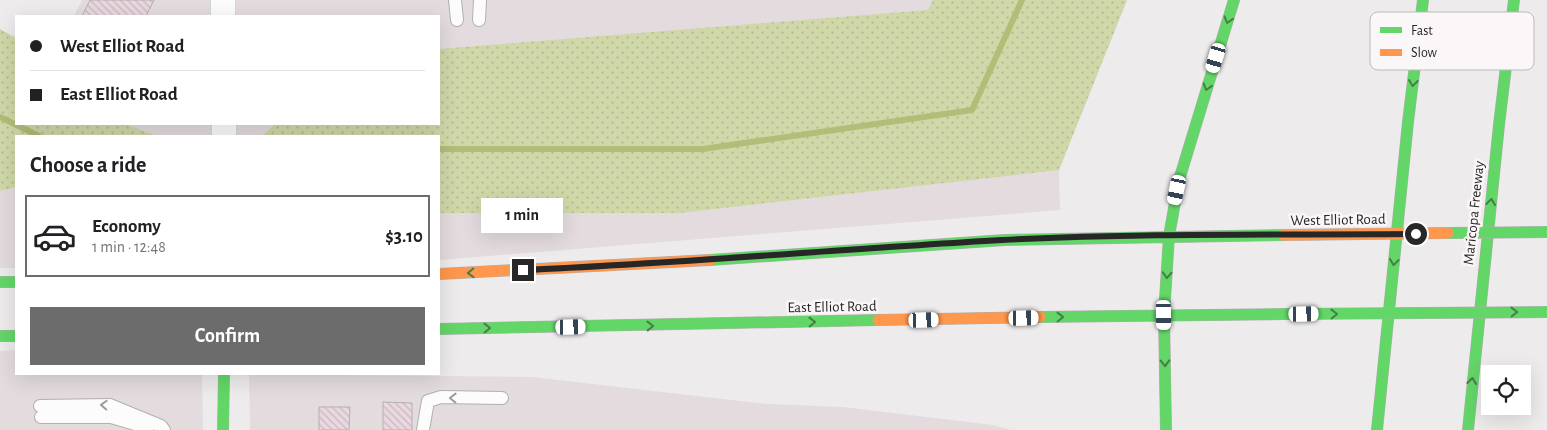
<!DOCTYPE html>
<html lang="en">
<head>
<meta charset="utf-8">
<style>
  :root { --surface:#fff; --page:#f6f6f6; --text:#202124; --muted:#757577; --line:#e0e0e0; --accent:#6d6c6c }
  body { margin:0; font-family:"Alegreya Sans",sans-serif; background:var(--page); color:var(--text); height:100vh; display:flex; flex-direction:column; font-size:19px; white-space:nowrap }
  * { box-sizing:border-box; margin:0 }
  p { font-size:16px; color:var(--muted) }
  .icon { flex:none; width:28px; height:28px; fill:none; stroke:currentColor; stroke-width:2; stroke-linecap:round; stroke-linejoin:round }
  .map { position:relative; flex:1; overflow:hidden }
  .panel { position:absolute; left:15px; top:135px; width:425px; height:240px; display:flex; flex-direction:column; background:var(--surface); border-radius:0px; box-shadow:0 5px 20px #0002 }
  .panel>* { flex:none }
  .banner { position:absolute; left:15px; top:15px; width:425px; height:110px; border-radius:0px; box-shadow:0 5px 20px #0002; display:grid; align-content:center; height:110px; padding:0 15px; background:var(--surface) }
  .buttons { position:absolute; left:1481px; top:365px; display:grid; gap:10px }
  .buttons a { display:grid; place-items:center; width:50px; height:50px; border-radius:0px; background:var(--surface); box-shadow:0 5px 20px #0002; font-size:25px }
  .end { position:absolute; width:22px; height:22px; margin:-11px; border:6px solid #282727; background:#fff; box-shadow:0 0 0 2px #fff }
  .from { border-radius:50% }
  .bubble { position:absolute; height:35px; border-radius:0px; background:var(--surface); box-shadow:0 5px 20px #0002; font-size:16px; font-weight:700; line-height:35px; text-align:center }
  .car { position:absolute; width:15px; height:30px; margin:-15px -8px; border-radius:6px; box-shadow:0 0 4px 1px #0007; background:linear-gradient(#fff 24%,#345 0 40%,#fff 0 76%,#345 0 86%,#fff 0) }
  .banner b { display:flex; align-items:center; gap:18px; height:48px; font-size:19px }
  .banner b+b { border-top:1px solid var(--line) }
  .banner i { width:12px; height:12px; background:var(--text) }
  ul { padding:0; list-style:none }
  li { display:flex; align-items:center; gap:15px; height:82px; margin:0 10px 8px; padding:0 5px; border:2px solid transparent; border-radius:0px }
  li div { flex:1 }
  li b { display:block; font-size:19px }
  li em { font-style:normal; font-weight:700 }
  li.active { border-color:var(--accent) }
  li>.icon { width:45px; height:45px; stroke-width:1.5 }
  h2 { padding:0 15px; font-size:22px; line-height:60px }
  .cta { display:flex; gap:10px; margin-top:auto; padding:10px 15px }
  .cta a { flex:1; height:58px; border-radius:0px; background:var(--accent); color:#fff; font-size:20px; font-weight:700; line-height:58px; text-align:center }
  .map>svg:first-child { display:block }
</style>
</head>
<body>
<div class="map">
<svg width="1547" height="430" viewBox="0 0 1547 430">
  <defs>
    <pattern id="green-dots" width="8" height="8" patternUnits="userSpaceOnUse" patternTransform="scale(1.25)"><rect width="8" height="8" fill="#d0d8a9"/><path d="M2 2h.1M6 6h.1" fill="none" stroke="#b3b991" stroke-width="1.8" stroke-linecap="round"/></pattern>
    <pattern id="building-back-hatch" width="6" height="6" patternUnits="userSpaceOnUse" patternTransform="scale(1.25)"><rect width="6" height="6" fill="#e9d8df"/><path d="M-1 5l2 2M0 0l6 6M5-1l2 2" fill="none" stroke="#c8b9bf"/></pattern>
  </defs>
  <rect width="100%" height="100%" fill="#edebec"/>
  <!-- built -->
  <path fill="#e3dbde" d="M82,0h1045l-68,170 1,40 -621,50v-124h-423v132h-16v-103l21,-41h418v-108h-365z
    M16,350v24h186l1,56h-203v-79z
    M249,374l283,3 234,27 77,3 150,18 18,5h-761z"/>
  <!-- green -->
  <path fill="url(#green-dots)" d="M933,0h194l-68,170 -380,43h-240v-77h-270l94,-1 12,-11h164v-75l489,-39z
    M0,29l16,9v86h109l32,12h-141v51l-16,4z"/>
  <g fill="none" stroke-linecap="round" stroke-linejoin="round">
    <!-- stream -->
    <path stroke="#b2bd77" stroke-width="6" d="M0,117l39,19
      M439,149h264l269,-39 50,-110"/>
  </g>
  <!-- building -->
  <path fill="url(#building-back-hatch)" stroke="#b3b1b2" d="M90,0h64l-8,16h-64z
    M383,402l29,1v27h-29z
    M319,407h31l-1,23h-30z"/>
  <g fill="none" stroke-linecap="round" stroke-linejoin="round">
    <defs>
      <path id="lane" d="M455,0l2,20
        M479,20l1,-20
        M40,406l70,-1 51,21 3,4
        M41,417h70l24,7 12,6
        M423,430l5,-29 13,-4 61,1"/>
      <path id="street" d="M223,0v16
        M224,124v12"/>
      <path id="fast" d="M710,260l295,-20 279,-5
        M0,282h16
        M1040,317l245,-3
        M439,329l439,-9
        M0,336h16
        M223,430l1,-56
        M1166,430l-2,-115 5,-79 10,-56 55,-180
        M1377,430l31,-308 15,-122
        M1468,430l31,-305 15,-125"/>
      <path id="slow" d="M439,274l271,-14
        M878,320l162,-3"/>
    </defs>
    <!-- lane casing -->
    <use href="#lane" stroke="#b2b0b1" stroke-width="14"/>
    <!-- street casing -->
    <use href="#street" stroke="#b2b0b1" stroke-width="26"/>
    <!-- fast casing -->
    <use href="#fast" stroke="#b2b0b1" stroke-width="12"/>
    <!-- slow casing -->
    <use href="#slow" stroke="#b2b0b1" stroke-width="12"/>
    <!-- lane -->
    <use href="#lane" stroke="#fcfcfc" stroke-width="12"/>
    <!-- street -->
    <use href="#street" stroke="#fcfcfc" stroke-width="25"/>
    <!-- fast -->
    <use href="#fast" stroke="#63d668" stroke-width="11"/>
    <!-- slow -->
    <use href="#slow" stroke="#ff974d" stroke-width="11"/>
    <defs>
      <path id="fast-bridge" d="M1448,233l99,-1
        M1285,314l262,-2"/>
      <path id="slow-bridge" d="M1284,235l164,-2"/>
    </defs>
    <!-- fast-bridge casing -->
    <use href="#fast-bridge" stroke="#b2b0b1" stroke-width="12" stroke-linecap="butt"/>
    <!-- slow-bridge casing -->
    <use href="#slow-bridge" stroke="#b2b0b1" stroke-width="12" stroke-linecap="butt"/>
    <!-- fast-bridge -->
    <use href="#fast-bridge" stroke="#63d668" stroke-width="11"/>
    <!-- slow-bridge -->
    <use href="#slow-bridge" stroke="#ff974d" stroke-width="11"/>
  </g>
  <!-- one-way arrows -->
  <defs><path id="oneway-chevron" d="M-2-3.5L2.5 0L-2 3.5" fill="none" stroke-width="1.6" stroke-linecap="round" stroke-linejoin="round" transform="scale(1.25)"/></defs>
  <g stroke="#467e48">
    <use href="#oneway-chevron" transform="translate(1228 20) rotate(107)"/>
    <use href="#oneway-chevron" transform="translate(1413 83) rotate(97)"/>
    <use href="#oneway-chevron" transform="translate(1207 87) rotate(107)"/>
    <use href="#oneway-chevron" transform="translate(1491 202) rotate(-84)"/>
    <use href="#oneway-chevron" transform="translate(1394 262) rotate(96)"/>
    <use href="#oneway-chevron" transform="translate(471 273) rotate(178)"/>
    <use href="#oneway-chevron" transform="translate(1167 275) rotate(93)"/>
    <use href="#oneway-chevron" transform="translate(1514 312) rotate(-1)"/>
    <use href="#oneway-chevron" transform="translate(1334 314) rotate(-1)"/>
    <use href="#oneway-chevron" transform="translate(1060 317) rotate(-1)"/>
    <use href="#oneway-chevron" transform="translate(812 322) rotate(-1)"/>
    <use href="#oneway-chevron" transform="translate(650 326) rotate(-1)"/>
    <use href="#oneway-chevron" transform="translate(487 328) rotate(-1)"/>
    <use href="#oneway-chevron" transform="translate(1165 363) rotate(89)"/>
    <use href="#oneway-chevron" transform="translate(1472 381) rotate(-84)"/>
  </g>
  <g stroke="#9d9c9c">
    <use href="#oneway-chevron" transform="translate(453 398) rotate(-179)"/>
    <use href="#oneway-chevron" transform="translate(104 405) rotate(-177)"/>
  </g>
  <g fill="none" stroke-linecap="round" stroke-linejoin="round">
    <!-- route -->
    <path stroke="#282727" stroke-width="6" d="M523,270c160,-7 319,-21 479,-30 138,-7 276,-5 414,-6"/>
  </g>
  <g text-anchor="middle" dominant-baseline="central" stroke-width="5" stroke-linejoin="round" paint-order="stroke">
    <!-- street labels -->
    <g font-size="15" fill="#282727" stroke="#fbf7f8">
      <text transform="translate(1474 213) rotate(-84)">Maricopa Freeway</text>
      <text transform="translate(1338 220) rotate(-1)">West Elliot Road</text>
      <text transform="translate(832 307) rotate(-1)">East Elliot Road</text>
    </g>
  </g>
  <!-- legend -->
  <rect x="1370" y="12" width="164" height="58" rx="8" fill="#fbf7f8" stroke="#bcb9b9" stroke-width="1"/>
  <rect x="1380" y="27" width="22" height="6" fill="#63d668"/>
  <rect x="1380" y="49" width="22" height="7" fill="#ff974d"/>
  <g font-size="14" fill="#282727">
    <text x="1411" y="35">Fast</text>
    <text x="1411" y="57">Slow</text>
  </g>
</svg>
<div class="buttons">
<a><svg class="icon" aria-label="locate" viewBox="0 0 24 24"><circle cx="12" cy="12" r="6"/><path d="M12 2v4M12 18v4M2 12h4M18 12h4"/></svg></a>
</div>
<i class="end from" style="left:1416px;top:234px"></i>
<i class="end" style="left:523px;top:270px"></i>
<div class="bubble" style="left:481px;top:198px;width:82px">1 min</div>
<i class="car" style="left:1216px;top:58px;rotate:197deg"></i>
<i class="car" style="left:1177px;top:190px;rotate:192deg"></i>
<i class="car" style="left:1304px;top:314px;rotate:89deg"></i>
<i class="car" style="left:1164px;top:315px;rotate:179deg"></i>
<i class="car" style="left:1024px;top:318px;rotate:89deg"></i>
<i class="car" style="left:924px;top:320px;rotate:88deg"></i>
<i class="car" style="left:571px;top:327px;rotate:89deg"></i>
<div class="banner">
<b><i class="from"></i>West Elliot Road</b>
<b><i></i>East Elliot Road</b>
</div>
<section class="panel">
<h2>Choose a ride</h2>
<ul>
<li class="active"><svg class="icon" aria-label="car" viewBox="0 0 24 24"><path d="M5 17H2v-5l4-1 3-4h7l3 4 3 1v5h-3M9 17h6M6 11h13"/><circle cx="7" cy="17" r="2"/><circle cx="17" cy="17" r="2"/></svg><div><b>Economy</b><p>1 min · 12:48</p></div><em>$3.10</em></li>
</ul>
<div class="cta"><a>Confirm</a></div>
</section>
</div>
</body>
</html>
